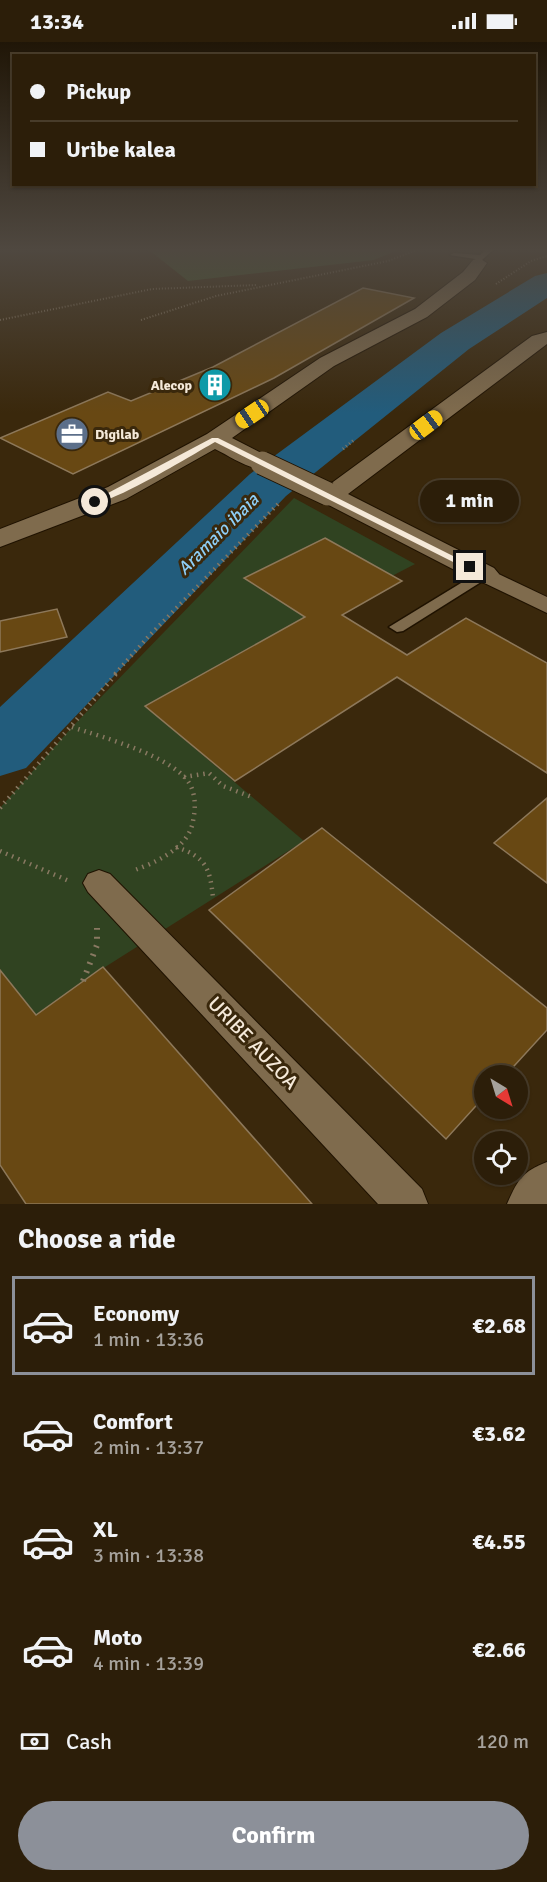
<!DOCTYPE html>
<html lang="en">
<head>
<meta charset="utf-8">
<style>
  :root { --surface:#2c1e09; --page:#382b17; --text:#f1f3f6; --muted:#a6a29c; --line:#483c2a; --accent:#8c9099 }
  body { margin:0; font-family:Signika,sans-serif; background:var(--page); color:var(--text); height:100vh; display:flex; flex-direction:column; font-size:22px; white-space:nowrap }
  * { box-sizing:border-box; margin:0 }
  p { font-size:20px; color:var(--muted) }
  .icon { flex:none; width:33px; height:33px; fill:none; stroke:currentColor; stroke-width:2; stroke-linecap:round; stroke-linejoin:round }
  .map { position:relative; height:1162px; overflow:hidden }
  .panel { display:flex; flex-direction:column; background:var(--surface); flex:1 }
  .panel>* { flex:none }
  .banner { position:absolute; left:12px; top:12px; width:524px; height:132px; border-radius:0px; box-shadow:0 2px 4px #0004,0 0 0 2px var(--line); display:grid; align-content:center; height:132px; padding:0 18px; background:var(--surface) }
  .needle { width:39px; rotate:142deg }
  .buttons { position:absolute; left:474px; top:1023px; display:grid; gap:12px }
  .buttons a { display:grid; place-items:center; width:54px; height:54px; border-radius:50%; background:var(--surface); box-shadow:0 2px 4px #0004,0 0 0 2px var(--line); font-size:30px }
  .end { position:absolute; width:27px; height:27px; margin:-14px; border:8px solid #f5e9d9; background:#111; box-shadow:0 0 0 3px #111 }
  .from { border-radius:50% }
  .bubble { position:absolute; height:42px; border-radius:21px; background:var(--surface); box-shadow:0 2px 4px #0004,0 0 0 2px var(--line); font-size:20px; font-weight:800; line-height:42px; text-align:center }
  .car { position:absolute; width:18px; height:36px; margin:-18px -9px; border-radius:8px; box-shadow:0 0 4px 2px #0007; background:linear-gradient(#f5c518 24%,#345 0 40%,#f5c518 0 76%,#345 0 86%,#f5c518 0) }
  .banner b { display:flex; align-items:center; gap:21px; height:57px; font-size:22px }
  .banner b+b { border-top:2px solid var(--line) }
  .banner i { width:15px; height:15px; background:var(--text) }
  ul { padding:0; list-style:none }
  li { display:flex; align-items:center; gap:18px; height:99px; margin:0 12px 9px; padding:0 6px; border:3px solid transparent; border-radius:0px }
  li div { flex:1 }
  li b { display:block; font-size:22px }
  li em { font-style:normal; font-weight:800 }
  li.selected { border-color:var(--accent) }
  li>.icon { width:54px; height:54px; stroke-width:1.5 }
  h2 { padding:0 18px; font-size:27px; line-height:72px }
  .pay { display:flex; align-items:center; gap:15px; height:66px; padding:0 18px; font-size:22px }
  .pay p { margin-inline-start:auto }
  .cta { display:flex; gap:12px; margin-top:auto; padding:12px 18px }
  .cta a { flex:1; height:69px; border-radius:36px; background:var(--accent); color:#fff; font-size:24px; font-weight:800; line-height:69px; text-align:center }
  .status { display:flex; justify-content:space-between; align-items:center; height:42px; padding:0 30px; background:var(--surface); direction:ltr }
  .status svg { height:16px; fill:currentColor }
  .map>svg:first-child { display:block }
</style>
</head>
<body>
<div class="status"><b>13:34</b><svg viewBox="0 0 49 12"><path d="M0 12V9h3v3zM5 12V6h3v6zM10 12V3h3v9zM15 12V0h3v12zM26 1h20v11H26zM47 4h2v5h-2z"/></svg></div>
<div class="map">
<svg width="547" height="1162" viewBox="0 0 547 1162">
  <rect width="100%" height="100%" fill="#3a280c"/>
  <!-- green -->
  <path fill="#304321" d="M294,456l121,66 -23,12 -67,-38 -80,40 60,39 -160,89 159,135 -221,140 -47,34 -36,-45v-162l72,-81z"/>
  <!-- forest -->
  <path fill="#405b2b" d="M149,208h248l-23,10 -186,21z"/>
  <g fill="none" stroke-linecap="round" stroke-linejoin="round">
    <!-- river -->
    <path fill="#225c7c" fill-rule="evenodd" d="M547,231v25l-78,51 -183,147 -260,272 -26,8v-69l250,-233 191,-141 94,-57z"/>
  </g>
  <!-- building -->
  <path fill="#684813" stroke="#8d785a" stroke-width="1.5" d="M363,246l51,10 -140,80 -201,96 -73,-36 108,-46 23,9 82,-34z
    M325,496l77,43 -60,34 65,40 59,-37 81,45v110l-150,-96 -162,104 -90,-75 160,-89 -61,-39z
    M57,567l10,28 -67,15v-31z
    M547,756v85l-53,-40z
    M322,786l225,180v22l-42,46h-21v21l-38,42 -237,-229z
    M103,925l209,237h-286l-26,-39v-195l36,45z"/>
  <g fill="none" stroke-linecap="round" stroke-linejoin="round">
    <defs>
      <path id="service" d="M485,208h8l-11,10 -32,-5 4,-2 26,2z
        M484,527l8,5 -3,3 -86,54 -6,1 -8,-5z"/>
      <path id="pedestrian" d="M484,525l63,30v16l-71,-34 -3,-5 3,-5z
        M99,828l11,4 312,315 6,15h-50l-290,-312 -5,-9 5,-9z"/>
      <path id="minor" d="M479,216l8,5 -12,17 -48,37 -93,49 -102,72 39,20 3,5 -3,5c-19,5 -39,-11 -56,-19l-89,50 -126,48v-18l108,-42 99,-53 113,-76 95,-49 48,-37 10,-12z
        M547,290v12l-199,150 146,74 5,6 -5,6 -10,3 -10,-3 -155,-80 -4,-6 4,-6 14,-6 199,-146z"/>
      <path id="tertiary" d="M547,1120v42h-40c11,-25 15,-32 40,-42z"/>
    </defs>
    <!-- service casing -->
    <use href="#service" stroke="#1f1200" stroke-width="3"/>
    <!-- pedestrian casing -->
    <use href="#pedestrian" stroke="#1f1200" stroke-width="2"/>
    <!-- minor casing -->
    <use href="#minor" stroke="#1f1200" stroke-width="2"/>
    <!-- tertiary casing -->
    <use href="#tertiary" stroke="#1f1200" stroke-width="2"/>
    <!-- path-far4 -->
    <path stroke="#897962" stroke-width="2" stroke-dasharray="1 2" stroke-linecap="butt" d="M496,242l35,-23 16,-5
      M0,278l152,-31 105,-4
      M141,278l75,-24 172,-35 29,-11"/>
    <!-- path-far3 -->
    <path stroke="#897962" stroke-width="3" stroke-dasharray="1 3" stroke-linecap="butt" d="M343,407l11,-9"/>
    <!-- path-far2 -->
    <path stroke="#897962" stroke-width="4" stroke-dasharray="1.5 4.5" stroke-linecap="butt" d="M115,632l32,-36 133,-136"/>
    <!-- path-far1 -->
    <path stroke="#897962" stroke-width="4.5" stroke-dasharray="1.5 5" stroke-linecap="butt" d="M72,685c29,10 110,31 120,62 4,11 3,22 1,32 -4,27 -38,42 -61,50
      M184,735l25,-4 14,13 29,11
      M0,766l117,-135
      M176,805c30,10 34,21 37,51
      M0,809l69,30"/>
    <!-- path -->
    <path stroke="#897962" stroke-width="6" stroke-dasharray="2 7" stroke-linecap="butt" d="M83,939l14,-36v-17"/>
    <!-- service -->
    <use href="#service" fill="#7f6b4d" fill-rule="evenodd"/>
    <!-- pedestrian -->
    <use href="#pedestrian" fill="#7f6b4d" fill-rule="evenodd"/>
    <!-- minor -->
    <use href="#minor" fill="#7f6b4d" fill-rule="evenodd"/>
    <!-- tertiary -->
    <use href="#tertiary" fill="#7f6b4d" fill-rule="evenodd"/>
    <defs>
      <path id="minor-bridge" d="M262,421l66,31"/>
    </defs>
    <!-- minor-bridge casing -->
    <use href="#minor-bridge" stroke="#1f1200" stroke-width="25" stroke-linecap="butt"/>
    <!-- minor-bridge -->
    <use href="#minor-bridge" stroke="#7f6b4d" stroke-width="23"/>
  </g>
  <!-- sky -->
  <linearGradient id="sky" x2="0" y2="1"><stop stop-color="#201607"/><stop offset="0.56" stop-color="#4f4840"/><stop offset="1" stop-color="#4f4840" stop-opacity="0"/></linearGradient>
  <rect width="547" height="371" fill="url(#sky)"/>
  <!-- route -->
  <path fill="#f5e9d9" d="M212,396h6l257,129 -8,2 -252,-127c-18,10 -112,68 -124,60z"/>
  <!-- icons -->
  <defs>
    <symbol id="building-disc" viewBox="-11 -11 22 22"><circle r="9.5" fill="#0f9aa8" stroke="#3a280c"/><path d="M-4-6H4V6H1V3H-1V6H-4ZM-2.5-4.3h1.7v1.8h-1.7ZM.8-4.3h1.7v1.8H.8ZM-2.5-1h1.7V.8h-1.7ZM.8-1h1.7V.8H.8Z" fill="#fff"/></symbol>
    <symbol id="office-disc" viewBox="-11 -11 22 22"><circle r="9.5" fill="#5c6f8a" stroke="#3a280c"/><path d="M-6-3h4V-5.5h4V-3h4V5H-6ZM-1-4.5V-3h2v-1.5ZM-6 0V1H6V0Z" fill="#fff"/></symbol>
  </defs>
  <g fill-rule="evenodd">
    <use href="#building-disc" x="196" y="324" width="38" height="38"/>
    <use href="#office-disc" x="53" y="373" width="38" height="38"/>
  </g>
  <g text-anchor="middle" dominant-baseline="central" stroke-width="6" stroke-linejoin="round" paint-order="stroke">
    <!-- far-poi labels -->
    <g font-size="14" font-weight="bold" fill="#f5e9d9" stroke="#3a280c" text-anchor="end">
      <text x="192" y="343">Alecop</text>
      <text x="95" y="392" text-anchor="start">Digilab</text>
    </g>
    <!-- water labels -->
    <g font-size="18" font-style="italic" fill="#8ecff8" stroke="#3a280c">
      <text transform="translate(218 492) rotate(-45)">Aramaio ibaia</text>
    </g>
    <!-- near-street labels -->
    <g font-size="20" fill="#f5e9d9" stroke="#3a280c">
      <text transform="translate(253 1001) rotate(46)">URIBE AUZOA</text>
    </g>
  </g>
</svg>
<div class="buttons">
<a><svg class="needle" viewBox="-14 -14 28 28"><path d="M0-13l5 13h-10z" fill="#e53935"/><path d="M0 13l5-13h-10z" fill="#a6a29c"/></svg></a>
<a><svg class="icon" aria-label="locate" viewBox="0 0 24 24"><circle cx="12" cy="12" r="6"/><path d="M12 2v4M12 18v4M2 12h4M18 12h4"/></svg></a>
</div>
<i class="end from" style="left:95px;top:460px"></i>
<i class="end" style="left:470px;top:525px"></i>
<div class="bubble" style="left:420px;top:438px;width:99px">1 min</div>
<i class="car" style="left:252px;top:372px;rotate:236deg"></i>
<i class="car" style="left:426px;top:383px;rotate:53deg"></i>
<div class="banner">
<b><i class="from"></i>Pickup</b>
<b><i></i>Uribe kalea</b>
</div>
</div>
<section class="panel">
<h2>Choose a ride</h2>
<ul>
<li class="selected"><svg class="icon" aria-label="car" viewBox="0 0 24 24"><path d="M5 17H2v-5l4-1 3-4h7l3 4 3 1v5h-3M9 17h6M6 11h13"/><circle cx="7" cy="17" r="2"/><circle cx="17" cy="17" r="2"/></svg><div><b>Economy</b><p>1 min · 13:36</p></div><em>€2.68</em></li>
<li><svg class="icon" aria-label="car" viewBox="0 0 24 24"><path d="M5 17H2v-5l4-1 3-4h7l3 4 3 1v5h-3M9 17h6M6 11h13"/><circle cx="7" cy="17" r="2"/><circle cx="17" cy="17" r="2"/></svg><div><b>Comfort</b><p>2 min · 13:37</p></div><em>€3.62</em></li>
<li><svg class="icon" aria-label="car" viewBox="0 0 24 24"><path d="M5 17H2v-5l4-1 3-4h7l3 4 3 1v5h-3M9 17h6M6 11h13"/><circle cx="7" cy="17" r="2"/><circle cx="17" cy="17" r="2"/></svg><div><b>XL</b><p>3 min · 13:38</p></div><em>€4.55</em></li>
<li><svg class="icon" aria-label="car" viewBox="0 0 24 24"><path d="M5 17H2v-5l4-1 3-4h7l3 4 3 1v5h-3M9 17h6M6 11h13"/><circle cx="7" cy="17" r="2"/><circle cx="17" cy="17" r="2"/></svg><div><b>Moto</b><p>4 min · 13:39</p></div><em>€2.66</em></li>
</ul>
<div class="pay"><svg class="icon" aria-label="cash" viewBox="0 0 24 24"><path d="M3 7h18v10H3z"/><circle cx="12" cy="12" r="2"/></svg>Cash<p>120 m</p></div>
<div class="cta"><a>Confirm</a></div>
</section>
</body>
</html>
